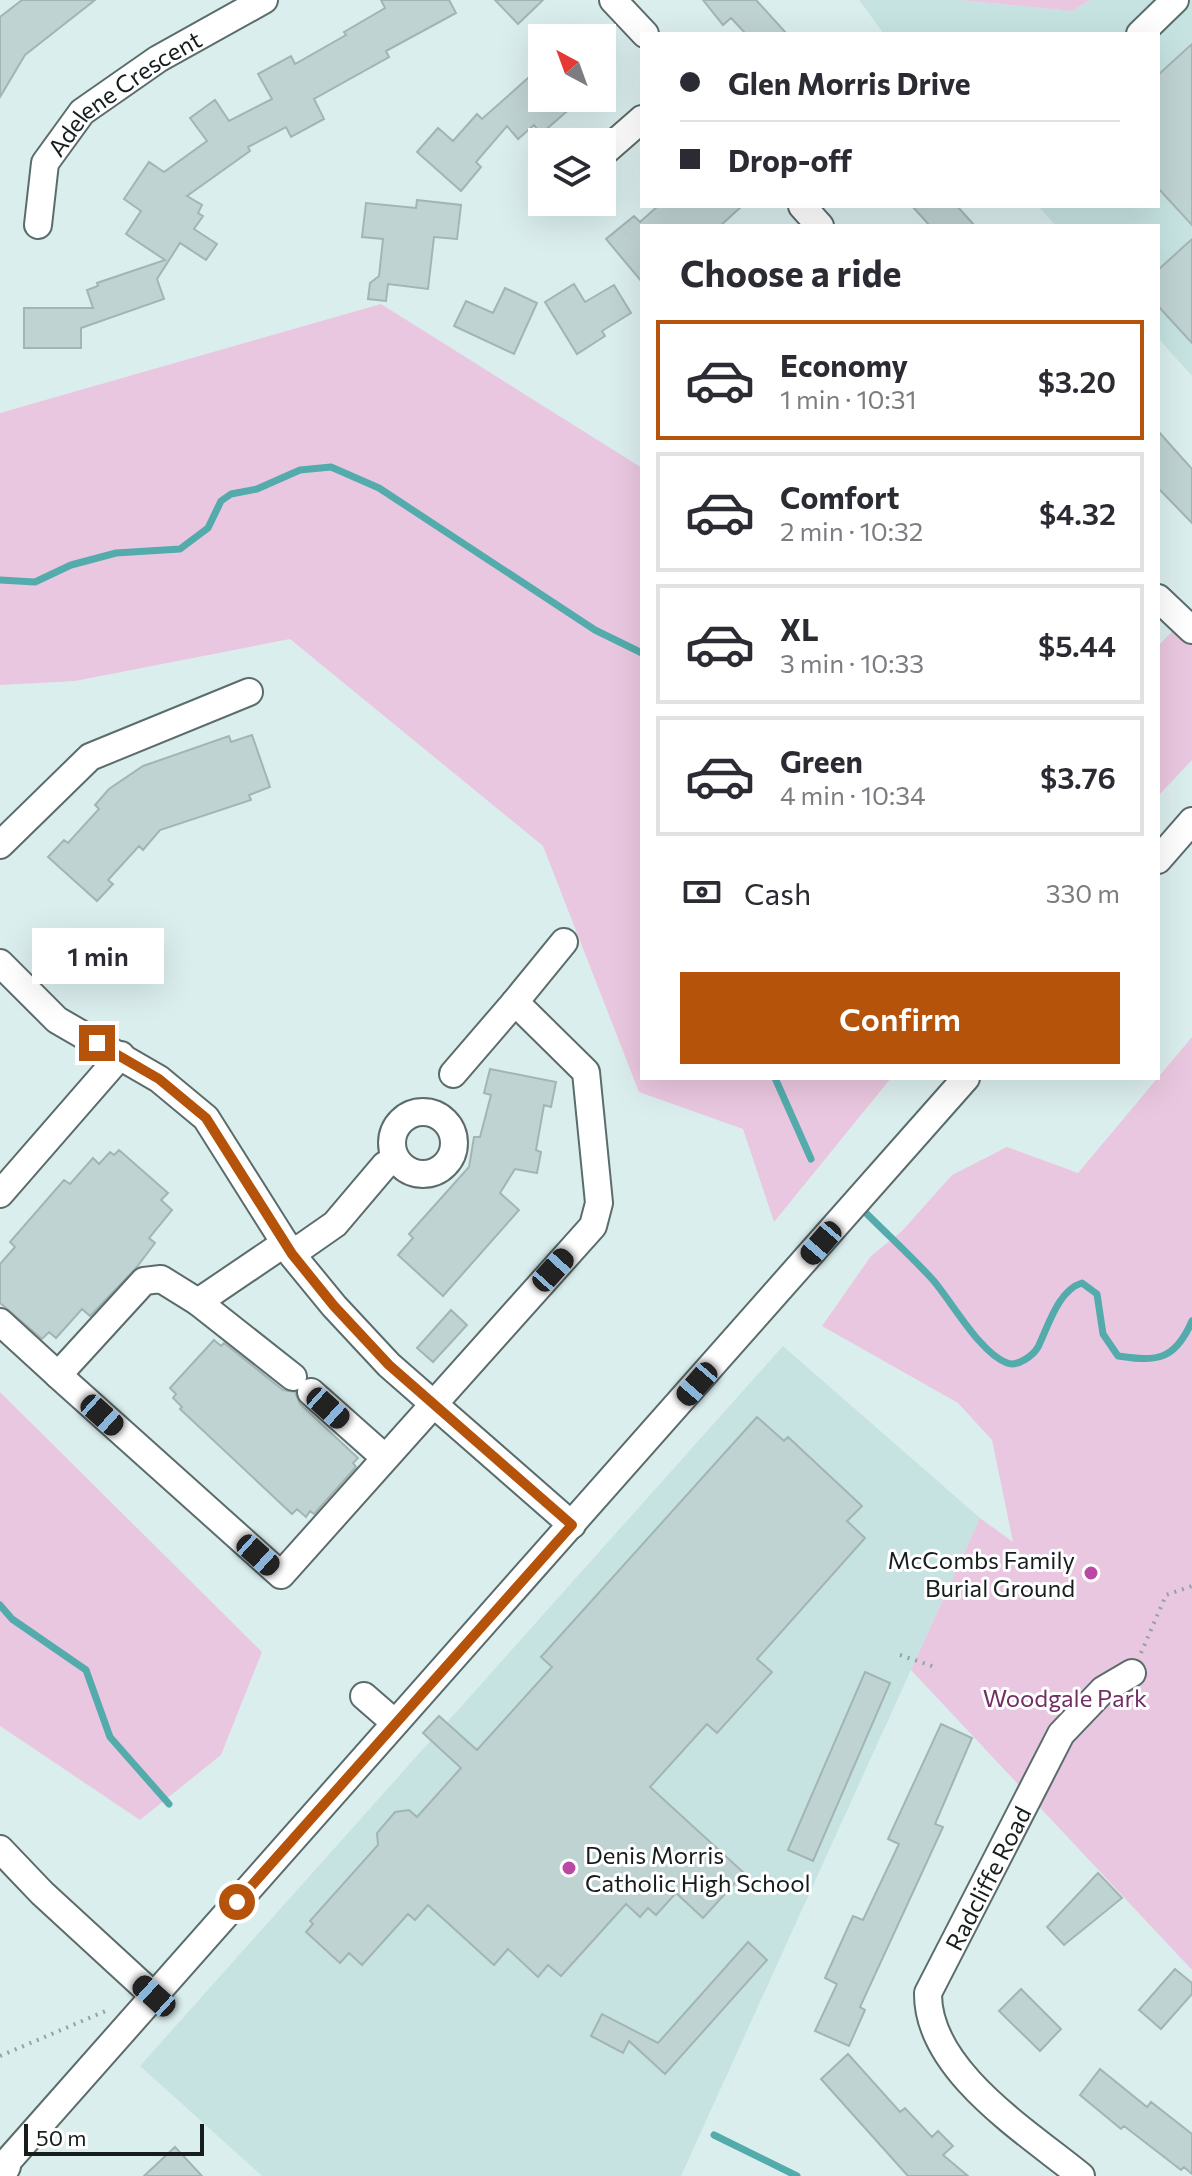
<!DOCTYPE html>
<html lang="en">
<head>
<meta charset="utf-8">
<style>
  :root { --surface:#fff; --page:#f7f7f7; --text:#2b2b33; --muted:#7c7c81; --line:#e1e1e2; --accent:#b45309 }
  body { margin:0; font-family:Commissioner,sans-serif; background:var(--page); color:var(--text); height:100vh; display:flex; flex-direction:column; font-size:30px; white-space:nowrap }
  * { box-sizing:border-box; margin:0 }
  p { font-size:26px; color:var(--muted) }
  .icon { flex:none; width:44px; height:44px; fill:none; stroke:currentColor; stroke-width:2; stroke-linecap:round; stroke-linejoin:round }
  .map { position:relative; flex:1; overflow:hidden }
  .details { position:absolute; left:640px; top:224px; width:520px; height:856px; display:flex; flex-direction:column; background:var(--surface); border-radius:0px; box-shadow:0 8px 32px #0002 }
  .details>* { flex:none }
  .hud { position:absolute; left:640px; top:32px; width:520px; height:176px; border-radius:0px; box-shadow:0 8px 32px #0002; display:grid; align-content:center; height:176px; padding:0 40px; background:var(--surface) }
  .needle { width:52px; rotate:319deg }
  .controls { position:absolute; left:528px; top:24px; display:grid; gap:16px }
  .controls a { display:grid; place-items:center; width:88px; height:88px; border-radius:0px; background:var(--surface); box-shadow:0 8px 32px #0002; font-size:40px }
  .scale { position:absolute; left:24px; bottom:20px; width:180px; box-sizing:border-box; padding-left:8px; border:4px solid #161d1d; border-top:0; font-size:22px; line-height:28px; white-space:nowrap; color:#161d1d; -webkit-text-stroke:6px #fff; paint-order:stroke }
  .end { position:absolute; width:36px; height:36px; margin:-18px; border:10px solid #b45309; background:#fff; box-shadow:0 0 0 4px #fff }
  .from { border-radius:50% }
  .bubble { position:absolute; height:56px; border-radius:0px; background:var(--surface); box-shadow:0 8px 32px #0002; font-size:26px; font-weight:600; line-height:56px; text-align:center }
  .car { position:absolute; width:24px; height:48px; margin:-24px -12px; border-radius:10px; box-shadow:0 0 6px 2px #0007; background:linear-gradient(#222 24%,#8ab4d8 0 40%,#222 0 76%,#8ab4d8 0 86%,#222 0) }
  .hud b { display:flex; align-items:center; gap:28px; height:76px; font-size:30px }
  .hud b+b { border-top:2px solid var(--line) }
  .hud i { width:20px; height:20px; background:var(--text) }
  ul { padding:0; list-style:none }
  li { display:flex; align-items:center; gap:24px; height:120px; margin:0 16px 12px; padding:0 24px; border:4px solid var(--line); border-radius:0px }
  li div { flex:1 }
  li b { display:block; font-size:30px }
  li em { font-style:normal; font-weight:600 }
  li.current { border-color:var(--accent) }
  li>.icon { width:72px; height:72px; stroke-width:1.5 }
  h2 { padding:0 40px; font-size:36px; line-height:96px }
  .pay { display:flex; align-items:center; gap:20px; height:88px; padding:0 40px; font-size:30px }
  .pay p { margin-inline-start:auto }
  .button { display:flex; gap:16px; margin-top:auto; padding:16px 40px }
  .button a { flex:1; height:92px; border-radius:0px; background:var(--accent); color:#fff; font-size:32px; font-weight:600; line-height:92px; text-align:center }
  .map>svg:first-child { display:block }
</style>
</head>
<body>
<div class="map">
<svg width="1192" height="2176" viewBox="0 0 1192 2176">
  <rect width="100%" height="100%" fill="#dbeeee"/>
  <!-- built -->
  <path fill="#c6e3e2" d="M859,0h101l112,11 18,-11h102v376l-34,-38v-112h-102l-18,-20h120v-172h-274z
    M783,1346l197,172 -299,658h-419l-122,-110z"/>
  <!-- green -->
  <path fill="#eac7e0" d="M960,0h130l-18,11z
    M381,304l261,164v610h249l-117,144 -31,-93 -104,-37 -96,-246 -253,-207 -215,42 -75,4v-272z
    M1192,611v149l-34,36v-150z
    M1192,1037v933l-281,-300 69,-152 33,24 -21,-102 -34,-37 -136,-77 49,-70 31,-25 50,-56 55,-28 71,26z
    M0,1392l262,260 -41,103 -81,65 -140,-94z"/>
  <g fill="none" stroke-linecap="round" stroke-linejoin="round">
    <!-- stream -->
    <path stroke="#53acab" stroke-width="7" d="M0,580l35,2 36,-17 45,-12 64,-4 28,-21 13,-27 10,-7 26,-5 43,-19 31,-3 48,21 216,142 47,23
      M775,1078l36,81
      M867,1214c22,22 45,43 66,66 19,22 47,73 74,83 10,4 26,-7 31,-16 10,-20 20,-57 44,-64l15,11 6,40 15,22c40,6 57,4 74,-35
      M0,1605l12,14 74,51 24,67 59,67
      M714,2135l83,41"/>
  </g>
  <!-- building -->
  <path fill="#c0d3d3" stroke="#a2b5b4" stroke-width="2" d="M22,0h73l-70,55 -25,42v-80z
    M381,0h68l7,13 -70,38 3,6 -75,42 10,20 -33,18 -5,-10 -38,20 2,4 -63,45 15,9 -4,8 5,3 -9,13 23,15 -11,16 -26,-17 -23,36 7,20 -83,29v20h-57v-40h69l-6,-18 11,-4 -1,-3 68,-23 -39,-26 15,-23 -17,-12 25,-37 15,10 43,-31 -17,-23 25,-18 14,21 43,-22 -14,-25 33,-18 4,8 51,-29 -2,-3 41,-24z
    M495,0h48l-25,24z
    M703,0h53l31,34h-41l-15,-16 -8,7z
    M1192,44v181l-34,-37v-113z
    M528,78l14,20h40l-41,36 -7,-9 -16,14 -11,-13 -31,36 5,5 -20,24 -44,-39 21,-24 15,13 24,-27 5,5z
    M417,200l44,5 -4,34 -23,-2 -6,52 -40,-5 -2,17 -18,-2 2,-16 9,-7 4,-37 -21,-2 4,-34 50,5z
    M658,206h84l-22,20h-78v56l-36,-43 28,-23 6,6z
    M912,206h45l18,20h-45z
    M1192,239v104l-34,-37v-36z
    M574,284l11,18 29,-17 17,28 -29,18 3,5 -28,18 -32,-52z
    M505,288l32,15 -23,51 -60,-28 12,-25 27,12z
    M1158,431l34,38v54l-34,-35z
    M252,735l18,52 -21,8 2,5 -91,30 -17,20 -4,-4 -31,34 5,4 -16,17 -49,-44 16,-17 4,3 31,-34 -4,-4 14,-16 34,-23 86,-30 2,6z
    M490,1069l66,13 -5,25 -7,-2 -8,45 5,2 -4,21 -22,-4 -15,24 19,17 -76,86 -45,-41 15,-17 -4,-4 60,-67 5,-30h6l11,-42 -7,-2z
    M119,1150l49,43 -7,7 11,10 -23,28 6,5 -19,25 -46,48 -8,-7 -26,29 -7,-6 -7,7 -42,-36v-39l15,-17 -5,-5 54,-62 6,4 23,-26 6,6 11,-12 4,3z
    M451,1310l16,15 -34,37 -16,-14z
    M214,1340l7,6 3,-3 59,47 12,2 5,12 58,54 -5,5 3,4 -42,47 -4,-3 -4,6 -9,-8 -5,5 -112,-105 2,-2 -9,-9 3,-4 -6,-6z
    M757,1417l27,24 4,-4 74,69 -15,15 18,17 -108,121 15,13 -55,61 -10,-9 -57,63 94,86 -41,45 -27,-25 -20,22 -8,-7 -8,9 -14,-13 -65,72 -13,-11 -10,12 -30,-28 -14,16 -66,-60 -13,15 -7,-6 -46,51 -13,-12 -9,10 -34,-31 7,-8 -3,-3 68,-76 -1,-12 18,-21 14,-2 8,7 44,-49 -38,-35 16,-17 38,34 75,-83 -11,-10z
    M865,1672l25,11 -77,178 -25,-11z
    M941,1724l31,14 -37,86 8,3 -83,180 5,3 -16,36 -34,-15 22,-47 -12,-6 28,-62 10,4 36,-76 -11,-5z
    M1098,1873l24,25 -58,47 -17,-18z
    M748,1942l19,18 -102,114 -36,-33 -6,12 -32,-17 11,-22 56,29z
    M1175,1969l17,14v11l-31,35 -22,-19z
    M1021,1989l40,40 -21,22 -41,-40z
    M848,2054l52,58 5,-4 27,29 6,-6 15,15 -10,9 25,21h-60l-87,-97z
    M1100,2069l47,38 4,-5 41,32v40l-8,-7 -3,3 -57,-44 -3,3 -41,-34z
    M175,2147l27,29h-58z"/>
  <g fill="none" stroke-linecap="round" stroke-linejoin="round">
    <defs>
      <g id="minor">
        <path d="M613,0l32,34"/>
        <path d="M1140,34l35,-34"/>
        <path d="M602,154l40,-35"/>
        <path d="M802,206l18,20"/>
        <path id="s1" d="M38,225l7,-62 37,-51 76,-53 106,-59"/>
        <path d="M1158,598l34,32"/>
        <path d="M0,845l90,-88 159,-65"/>
        <path d="M1158,860l34,-39"/>
        <path d="M0,963l57,57 102,59 47,39 87,138 41,50 55,59 183,160"/>
        <path d="M453,1074l62,-72"/>
        <circle cx="423" cy="1143" r="31"/>
        <path d="M0,1194l121,-139"/>
        <path d="M292,1254l43,-30 50,-59 11,-5"/>
        <path d="M198,1302l95,75"/>
        <path d="M0,1322l58,53 86,-94 17,-2 37,23 87,-59"/>
        <path d="M58,1375l223,200 312,-349 6,-23 -13,-131 -71,-70 49,-60"/>
        <path d="M311,1392l72,64"/>
        <path d="M364,1696l31,27"/>
        <path d="M0,1849l42,44 112,103"/>
        <path d="M0,2170l966,-1092"/>
        <path id="s2" d="M1081,2176c-55,-45 -154,-106 -153,-183l133,-259 42,-44 29,-17"/>
      </g>
      <path id="major" d="M0,2167l4,-1"/>
    </defs>
    <!-- minor casing -->
    <use href="#minor" stroke="#5b6c6c" stroke-width="30"/>
    <!-- major casing -->
    <use href="#major" stroke="#5b6c6c" stroke-width="36"/>
    <!-- path -->
    <path stroke="#93a2a2" stroke-width="4" stroke-dasharray="2 6" stroke-linecap="butt" d="M1141,1653l25,-58 26,-9
      M900,1655l35,12
      M0,2056l108,-46"/>
    <!-- minor -->
    <use href="#minor" stroke="#fff" stroke-width="26"/>
    <!-- major -->
    <use href="#major" stroke="#fff" stroke-width="32"/>
  </g>
  <g fill="none" stroke-linecap="round" stroke-linejoin="round">
    <!-- route -->
    <path stroke="#b45309" stroke-width="10" d="M97,1043l62,36 47,39 86,136 42,52 55,59 183,160 -335,377"/>
  </g>
  <!-- markers -->
  <g fill="#bb49a4" stroke="#fff" stroke-width="3">
    <circle cx="1091" cy="1573" r="8"/>
    <circle cx="569" cy="1868" r="8"/>
  </g>
  <g text-anchor="middle" dominant-baseline="central" stroke-width="6" stroke-linejoin="round" paint-order="stroke">
    <!-- street labels -->
    <g font-size="24" fill="#161d1d" stroke="#fff">
      <text stroke="none"><textPath href="#s1" startOffset="170">Adelene Crescent</textPath></text>
      <text stroke="none"><textPath href="#s2" startOffset="376">Radcliffe Road</textPath></text>
    </g>
    <!-- poi labels -->
    <g font-size="24" fill="#161d1d" stroke="#fff" text-anchor="end">
      <text x="1075" y="1559">McCombs Family<tspan x="1075" dy="28">Burial Ground</tspan></text>
      <text x="585" y="1854" text-anchor="start">Denis Morris<tspan x="585" dy="28">Catholic High School</tspan></text>
    </g>
    <!-- park labels -->
    <g font-size="24" fill="#712f63" stroke="#fff">
      <text x="1065" y="1697">Woodgale Park</text>
    </g>
  </g>
</svg>
<div class="controls">
<a><svg class="needle" viewBox="-14 -14 28 28"><path d="M0-13l5 13h-10z" fill="#e53935"/><path d="M0 13l5-13h-10z" fill="#7c7c81"/></svg></a>
<a><svg class="icon" aria-label="layers" viewBox="0 0 24 24"><path d="M12 4l9 5-9 5-9-5zM3 14l9 5 9-5"/></svg></a>
</div>
<div class="scale">50 m</div>
<i class="end from" style="left:237px;top:1902px"></i>
<i class="end" style="left:97px;top:1043px"></i>
<div class="bubble" style="left:32px;top:928px;width:132px">1 min</div>
<i class="car" style="left:821px;top:1243px;rotate:221deg"></i>
<i class="car" style="left:553px;top:1270px;rotate:42deg"></i>
<i class="car" style="left:697px;top:1384px;rotate:221deg"></i>
<i class="car" style="left:328px;top:1408px;rotate:132deg"></i>
<i class="car" style="left:102px;top:1415px;rotate:132deg"></i>
<i class="car" style="left:258px;top:1555px;rotate:132deg"></i>
<i class="car" style="left:154px;top:1996px;rotate:312deg"></i>
<div class="hud">
<b><i class="from"></i>Glen Morris Drive</b>
<b><i></i>Drop-off</b>
</div>
<section class="details">
<h2>Choose a ride</h2>
<ul>
<li class="current"><svg class="icon" aria-label="car" viewBox="0 0 24 24"><path d="M5 17H2v-5l4-1 3-4h7l3 4 3 1v5h-3M9 17h6M6 11h13"/><circle cx="7" cy="17" r="2"/><circle cx="17" cy="17" r="2"/></svg><div><b>Economy</b><p>1 min · 10:31</p></div><em>$3.20</em></li>
<li><svg class="icon" aria-label="car" viewBox="0 0 24 24"><path d="M5 17H2v-5l4-1 3-4h7l3 4 3 1v5h-3M9 17h6M6 11h13"/><circle cx="7" cy="17" r="2"/><circle cx="17" cy="17" r="2"/></svg><div><b>Comfort</b><p>2 min · 10:32</p></div><em>$4.32</em></li>
<li><svg class="icon" aria-label="car" viewBox="0 0 24 24"><path d="M5 17H2v-5l4-1 3-4h7l3 4 3 1v5h-3M9 17h6M6 11h13"/><circle cx="7" cy="17" r="2"/><circle cx="17" cy="17" r="2"/></svg><div><b>XL</b><p>3 min · 10:33</p></div><em>$5.44</em></li>
<li><svg class="icon" aria-label="car" viewBox="0 0 24 24"><path d="M5 17H2v-5l4-1 3-4h7l3 4 3 1v5h-3M9 17h6M6 11h13"/><circle cx="7" cy="17" r="2"/><circle cx="17" cy="17" r="2"/></svg><div><b>Green</b><p>4 min · 10:34</p></div><em>$3.76</em></li>
</ul>
<div class="pay"><svg class="icon" aria-label="cash" viewBox="0 0 24 24"><path d="M3 7h18v10H3z"/><circle cx="12" cy="12" r="2"/></svg>Cash<p>330 m</p></div>
<div class="button"><a>Confirm</a></div>
</section>
</div>
</body>
</html>
